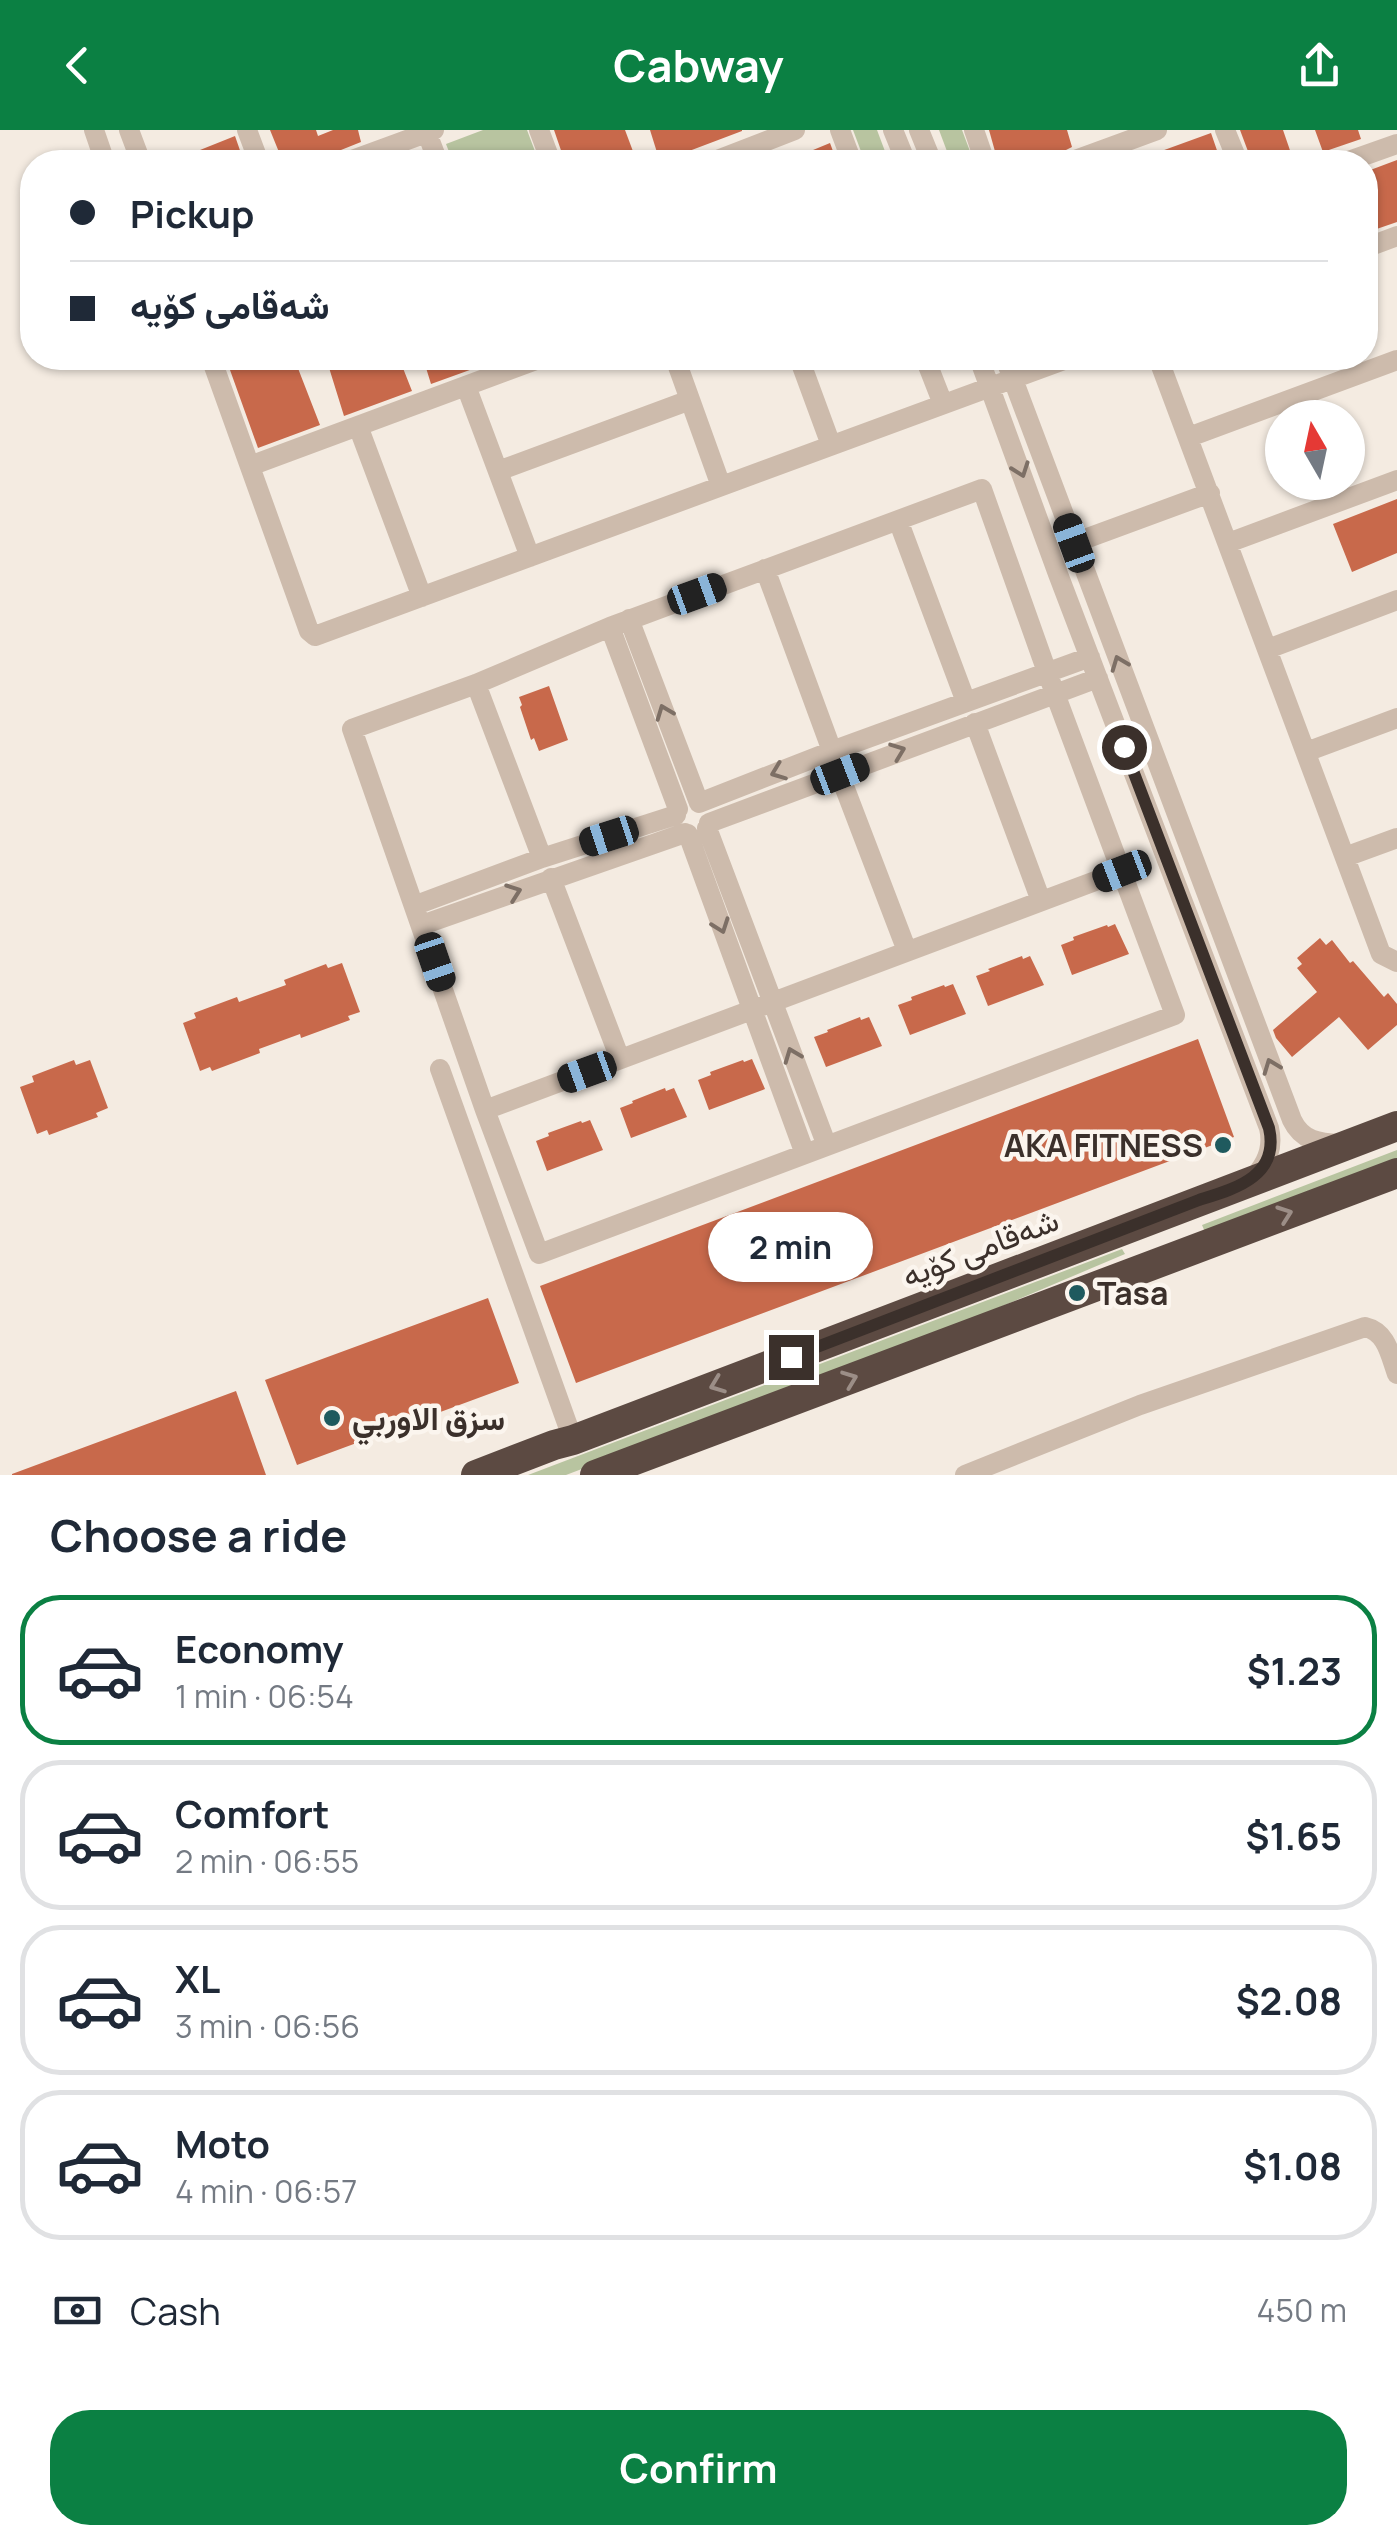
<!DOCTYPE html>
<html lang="en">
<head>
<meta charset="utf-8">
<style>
  :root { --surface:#fff; --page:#f2f2f3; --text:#1f2937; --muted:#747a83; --line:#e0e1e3; --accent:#0b8043 }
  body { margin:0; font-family:Manrope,Vazirmatn,sans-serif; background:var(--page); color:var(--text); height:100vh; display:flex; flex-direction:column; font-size:38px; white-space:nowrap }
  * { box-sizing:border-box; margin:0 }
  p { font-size:32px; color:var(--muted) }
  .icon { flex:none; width:55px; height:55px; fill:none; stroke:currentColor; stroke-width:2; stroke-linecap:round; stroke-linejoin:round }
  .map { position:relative; height:1345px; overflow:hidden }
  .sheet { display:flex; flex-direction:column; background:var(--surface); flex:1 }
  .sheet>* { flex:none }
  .guide { position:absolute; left:20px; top:20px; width:1358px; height:220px; border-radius:40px; box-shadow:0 2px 8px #0004; display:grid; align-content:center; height:220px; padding:0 50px; background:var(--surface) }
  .needle { width:65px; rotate:351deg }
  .tools { position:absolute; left:1265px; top:270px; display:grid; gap:20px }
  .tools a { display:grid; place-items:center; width:100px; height:100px; border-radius:50%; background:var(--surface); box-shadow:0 2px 8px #0004; font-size:50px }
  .end { position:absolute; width:45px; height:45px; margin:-22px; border:12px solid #3b302b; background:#fff; box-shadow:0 0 0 5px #fff }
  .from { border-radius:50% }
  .bubble { position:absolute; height:70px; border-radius:35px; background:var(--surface); box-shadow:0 2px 8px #0004; font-size:32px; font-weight:700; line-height:70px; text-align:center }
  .car { position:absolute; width:30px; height:60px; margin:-30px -15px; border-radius:12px; box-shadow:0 0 8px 2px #0007; background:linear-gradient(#222 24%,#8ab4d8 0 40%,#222 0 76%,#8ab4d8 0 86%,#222 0) }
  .guide b { display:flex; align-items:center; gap:35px; height:95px; font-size:38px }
  .guide b+b { border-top:2px solid var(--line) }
  .guide i { width:25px; height:25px; background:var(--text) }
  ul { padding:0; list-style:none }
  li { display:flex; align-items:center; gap:30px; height:150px; margin:0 20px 15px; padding:0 30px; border:5px solid var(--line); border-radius:40px }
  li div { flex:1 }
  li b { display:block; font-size:38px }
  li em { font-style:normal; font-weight:700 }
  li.active { border-color:var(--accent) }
  li>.icon { width:90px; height:90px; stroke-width:1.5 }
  h2 { padding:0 50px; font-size:45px; line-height:120px }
  .pay { display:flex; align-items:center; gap:25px; height:110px; padding:0 50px; font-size:38px }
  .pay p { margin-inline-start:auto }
  .cta { display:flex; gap:20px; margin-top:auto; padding:20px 50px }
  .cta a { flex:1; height:115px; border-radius:40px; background:var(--accent); color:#fff; font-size:40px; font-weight:700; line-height:115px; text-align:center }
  header { display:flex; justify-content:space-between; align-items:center; height:130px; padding:0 50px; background:var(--accent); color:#fff; font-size:45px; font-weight:700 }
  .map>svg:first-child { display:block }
</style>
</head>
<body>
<header><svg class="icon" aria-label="back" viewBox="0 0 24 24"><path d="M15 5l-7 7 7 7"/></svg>Cabway<svg class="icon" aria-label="share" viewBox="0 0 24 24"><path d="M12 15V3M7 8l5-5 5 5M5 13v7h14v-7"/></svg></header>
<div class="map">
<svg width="1397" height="1345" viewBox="0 0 1397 1345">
  <rect width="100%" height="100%" fill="#f4ebe1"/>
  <!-- green -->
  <path fill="#b8c4a0" d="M483,0h44l12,32h-86l-7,-18z
    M853,0h24l12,32h-24z
    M939,0h23l12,32h-23z
    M1397,1020v9l-192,73 -3,-7z
    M1122,1119l3,5 -191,81 -368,140h-38z"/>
  <!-- building -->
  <path fill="#c8694b" d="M270,0h46l2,6 15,-6h25l3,12 -20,8 -6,7 -13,5h-39z
    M554,0h71l12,32h-72z
    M650,0h92v1l-82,31z
    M989,0h78l5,17 -12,6 -3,6 -9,3h-50z
    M1240,0h43l11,32h-42z
    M1315,0h43l3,9 -38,13z
    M1211,3l10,29h-87v-1z
    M235,6l9,26h-74z
    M830,13l7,19h-53z
    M1397,30v62l-32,11v-61z
    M260,228h34l26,67 -62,23 -28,-78z
    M326,228h73l13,33 -68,25z
    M423,228h80l-72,26z
    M1397,369v54l-45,19 -19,-48z
    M549,556l19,54 -29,11 -5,-13 -3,2 -11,-33 2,-2 -3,-8z
    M1115,794l14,30 -57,21 -11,-30 13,-5 -1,-3 34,-12 1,2z
    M1320,808l6,7 6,-5 18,23 3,-2 31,36 4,-4 9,11v21l-29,25 -29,-33 -47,40 -16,-19 -3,-8 44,-38 -20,-24 5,-4 -5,-6z
    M1022,826l1,3 7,-3 14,29 -56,21 -12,-30 14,-5 -2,-2z
    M342,833l18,49 -12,4 2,4 -49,18 -1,-4 -41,15 1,4 -48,18 -2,-4 -10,4 -17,-48 13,-5 -2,-5 43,-16 2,5 47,-17 -2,-5 42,-16 2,4z
    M953,854l13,30 -56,21 -12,-30 14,-5 -1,-3 33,-12 1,2z
    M860,887l1,3 8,-3 13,29 -56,21 -12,-30 14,-5 -1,-2z
    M1198,909l36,98 -658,246 -36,-97z
    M752,929l13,30 -56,21 -11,-30 13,-5 -1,-3 33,-12 1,2z
    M74,930l2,5 14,-5 18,48 -12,5 2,4 -49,18 -2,-5 -10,4 -17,-47 14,-5 -2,-6z
    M665,958l1,3 8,-3 13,29 -56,21 -11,-30 13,-5 -1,-2z
    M590,990l13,30 -56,21 -11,-30 13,-5 -1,-3 33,-12 1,2z
    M488,1168l31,85 -222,82 -32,-85z
    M236,1261l30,84h-254v-1z"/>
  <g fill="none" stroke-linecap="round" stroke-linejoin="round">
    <!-- minor -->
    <path stroke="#cdbbac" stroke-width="20" d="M94,0l11,32
      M129,0l12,32
      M247,0l12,32
      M539,0l12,32
      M840,0l12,32
      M893,0l13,32
      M919,0l13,32
      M974,0l11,32
      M1225,0l13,32
      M427,3l11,29
      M347,32l87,-32
      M712,32l83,-32
      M1070,32l87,-32
      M1346,32l51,-18
      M1365,118l32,-12
      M211,228l98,273 6,5 754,-278
      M675,228l46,128
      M799,228l32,87
      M925,228l18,46
      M979,228l79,216 211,554c5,21 -4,39 -19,53
      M1005,228l287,762c10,21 27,23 48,24
      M1158,228l223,596 16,8
      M466,256l64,171
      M358,296l64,171
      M1189,307l208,-77
      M250,336l291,-108
      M498,341l192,-71
      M982,359l65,183 128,343 -636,239 -54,-144 -133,-381 124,-45 134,-57z
      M898,390l68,182
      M1074,413l136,-50
      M1228,413l169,-63
      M765,439l67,182
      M629,489l70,184 133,-52 258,-94
      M610,497l68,182
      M1268,519l129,-49
      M476,554l66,174
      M975,593l66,178
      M1306,622l91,-34
      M839,643l68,178
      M709,693l389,-145
      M707,698l120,318
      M688,704l117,320
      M1345,727l52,-19
      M551,748l69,181
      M416,775l126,-47 134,-43
      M422,795l263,-92
      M440,939l133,371
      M485,980l637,-239
      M965,1345l175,-70 225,-78c22,5 25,28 32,47"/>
    <!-- highway -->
    <path stroke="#5c4a42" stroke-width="30" d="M476,1345l78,-30 19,-5 824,-314
      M595,1345l802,-302"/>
  </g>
  <!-- one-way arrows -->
  <defs><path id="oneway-chevron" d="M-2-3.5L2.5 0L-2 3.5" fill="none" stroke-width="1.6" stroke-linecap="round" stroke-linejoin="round" transform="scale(2.5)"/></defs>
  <g stroke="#7d6f65">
    <use href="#oneway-chevron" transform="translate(1021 340) rotate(70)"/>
    <use href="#oneway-chevron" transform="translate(1119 533) rotate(-111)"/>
    <use href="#oneway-chevron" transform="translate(664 582) rotate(-111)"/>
    <use href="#oneway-chevron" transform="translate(898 621) rotate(-21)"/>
    <use href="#oneway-chevron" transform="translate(778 642) rotate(159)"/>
    <use href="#oneway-chevron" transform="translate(514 762) rotate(-20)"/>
    <use href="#oneway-chevron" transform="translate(721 796) rotate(70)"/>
    <use href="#oneway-chevron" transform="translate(792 925) rotate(-111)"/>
    <use href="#oneway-chevron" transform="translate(1271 936) rotate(-111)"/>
  </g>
  <g stroke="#9c8e87">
    <use href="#oneway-chevron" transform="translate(1285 1084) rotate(-20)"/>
    <use href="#oneway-chevron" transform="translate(850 1249) rotate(-21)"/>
    <use href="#oneway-chevron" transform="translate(717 1255) rotate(159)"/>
  </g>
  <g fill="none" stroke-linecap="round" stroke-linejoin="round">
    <!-- route -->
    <path stroke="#3b302b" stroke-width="12" d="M791,1227l408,-157c35,-11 81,-23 70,-72l-145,-381"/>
  </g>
  <!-- markers -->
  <g fill="#1f5a5e" stroke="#fbf5ee" stroke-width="4">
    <circle cx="1223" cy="1015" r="10"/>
    <circle cx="1077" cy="1163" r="10"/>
    <circle cx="332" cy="1288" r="10"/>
  </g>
  <g text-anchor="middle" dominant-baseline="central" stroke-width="9" stroke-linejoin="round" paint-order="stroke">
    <!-- poi labels -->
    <g font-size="32" font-weight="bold" fill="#3b302b" stroke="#fbf5ee" text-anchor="start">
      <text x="1203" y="1015" text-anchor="end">AKA FITNESS</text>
      <text x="1097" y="1163">Tasa</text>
      <text x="352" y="1288">سزق الاوربي</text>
    </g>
    <!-- street labels -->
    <g font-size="32" fill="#3b302b" stroke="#fbf5ee">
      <text transform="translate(980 1117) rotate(-21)">شەقامی کۆیە</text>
    </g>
  </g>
</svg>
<div class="tools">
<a><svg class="needle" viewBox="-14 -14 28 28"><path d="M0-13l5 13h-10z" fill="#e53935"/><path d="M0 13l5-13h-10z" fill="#747a83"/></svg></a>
</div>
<i class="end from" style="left:1124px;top:617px"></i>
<i class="end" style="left:791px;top:1227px"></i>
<div class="bubble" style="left:708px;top:1082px;width:165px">2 min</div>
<i class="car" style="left:1074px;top:413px;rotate:340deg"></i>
<i class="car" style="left:697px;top:464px;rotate:70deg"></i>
<i class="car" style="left:840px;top:644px;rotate:69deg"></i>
<i class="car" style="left:609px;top:706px;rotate:252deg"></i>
<i class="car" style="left:1122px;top:741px;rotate:249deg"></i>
<i class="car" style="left:435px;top:832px;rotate:161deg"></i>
<i class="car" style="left:587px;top:942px;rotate:250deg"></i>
<div class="guide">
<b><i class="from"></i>Pickup</b>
<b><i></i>شەقامی کۆیە</b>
</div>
</div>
<section class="sheet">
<h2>Choose a ride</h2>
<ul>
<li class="active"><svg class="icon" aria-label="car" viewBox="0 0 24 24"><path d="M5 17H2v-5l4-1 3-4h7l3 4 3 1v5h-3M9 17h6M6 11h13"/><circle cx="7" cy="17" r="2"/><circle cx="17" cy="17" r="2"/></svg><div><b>Economy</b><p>1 min · 06:54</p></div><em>$1.23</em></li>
<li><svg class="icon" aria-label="car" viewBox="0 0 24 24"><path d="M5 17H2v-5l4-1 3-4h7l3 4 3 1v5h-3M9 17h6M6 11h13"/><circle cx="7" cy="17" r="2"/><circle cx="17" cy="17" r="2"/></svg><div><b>Comfort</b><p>2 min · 06:55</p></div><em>$1.65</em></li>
<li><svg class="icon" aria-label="car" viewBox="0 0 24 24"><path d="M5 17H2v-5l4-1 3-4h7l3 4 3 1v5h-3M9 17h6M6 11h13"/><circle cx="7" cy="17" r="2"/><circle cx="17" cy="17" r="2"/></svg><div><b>XL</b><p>3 min · 06:56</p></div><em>$2.08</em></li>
<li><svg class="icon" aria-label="car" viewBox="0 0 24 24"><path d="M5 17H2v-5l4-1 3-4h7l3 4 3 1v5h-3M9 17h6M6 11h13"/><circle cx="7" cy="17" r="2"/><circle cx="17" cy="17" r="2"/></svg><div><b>Moto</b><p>4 min · 06:57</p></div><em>$1.08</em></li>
</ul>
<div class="pay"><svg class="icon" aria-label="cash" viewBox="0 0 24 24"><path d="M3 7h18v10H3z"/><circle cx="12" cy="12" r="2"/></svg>Cash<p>450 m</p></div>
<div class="cta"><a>Confirm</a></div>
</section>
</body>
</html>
